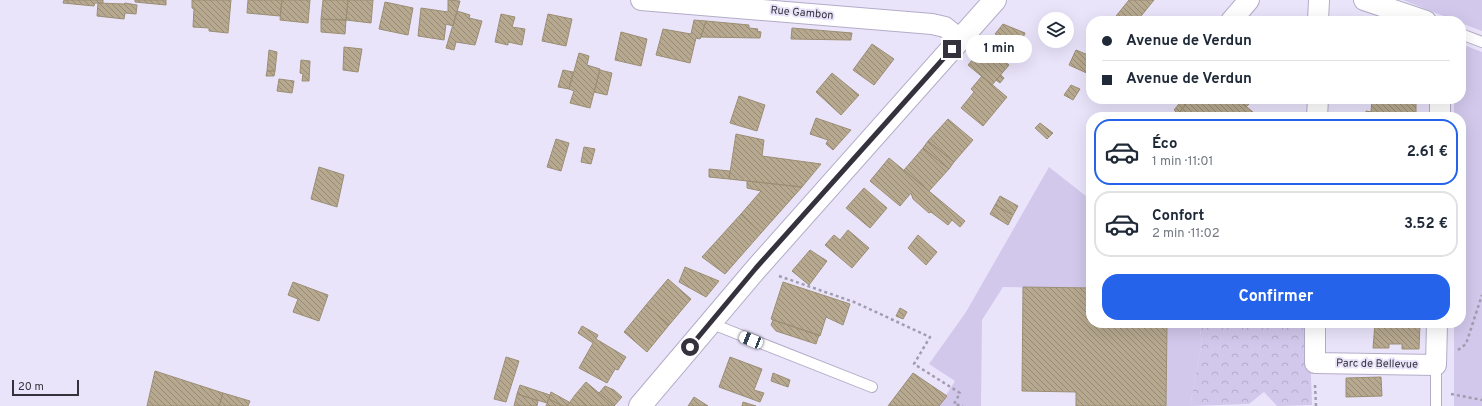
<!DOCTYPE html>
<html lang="fr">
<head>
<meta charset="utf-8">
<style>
  :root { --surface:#fff; --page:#f6f6f7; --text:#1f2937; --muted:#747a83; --line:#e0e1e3; --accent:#2563eb }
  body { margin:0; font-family:Overpass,sans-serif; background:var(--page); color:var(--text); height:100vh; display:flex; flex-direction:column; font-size:15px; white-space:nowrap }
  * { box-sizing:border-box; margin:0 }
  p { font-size:13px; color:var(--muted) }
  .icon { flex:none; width:22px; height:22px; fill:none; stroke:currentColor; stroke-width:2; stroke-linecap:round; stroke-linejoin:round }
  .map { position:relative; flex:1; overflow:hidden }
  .panel { position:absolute; left:1086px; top:112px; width:380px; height:216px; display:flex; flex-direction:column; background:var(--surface); border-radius:16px; box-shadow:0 4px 16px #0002 }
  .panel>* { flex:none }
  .hud { position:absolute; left:1086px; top:16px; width:380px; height:88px; border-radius:16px; box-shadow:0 4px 16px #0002; display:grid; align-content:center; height:88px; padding:0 16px; background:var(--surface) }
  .fabs { position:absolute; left:1038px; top:12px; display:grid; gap:8px }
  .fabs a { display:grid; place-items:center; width:36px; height:36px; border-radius:50%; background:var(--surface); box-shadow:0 4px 16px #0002; font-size:20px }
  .scale { position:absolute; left:12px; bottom:10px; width:67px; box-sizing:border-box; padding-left:4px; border:2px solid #35323d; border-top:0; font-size:11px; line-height:14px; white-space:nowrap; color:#35323d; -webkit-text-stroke:3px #eae4fb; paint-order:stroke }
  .end { position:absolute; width:18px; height:18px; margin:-9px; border:5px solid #35323d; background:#fff; box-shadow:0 0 0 2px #fff }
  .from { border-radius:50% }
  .bubble { position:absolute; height:28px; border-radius:14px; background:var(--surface); box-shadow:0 4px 16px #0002; font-size:13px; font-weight:700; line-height:28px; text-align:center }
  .car { position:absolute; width:12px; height:24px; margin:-12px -6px; border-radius:5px; box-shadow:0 0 3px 1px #0007; background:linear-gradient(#fff 24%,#345 0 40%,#fff 0 76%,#345 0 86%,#fff 0) }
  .hud b { display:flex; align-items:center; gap:14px; height:38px; font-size:15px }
  .hud b+b { border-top:1px solid var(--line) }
  .hud i { width:10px; height:10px; background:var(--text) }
  ul { padding:7px 0 0; list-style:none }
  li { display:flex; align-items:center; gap:12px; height:66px; margin:0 8px 6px; padding:0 8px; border:2px solid var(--line); border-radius:16px }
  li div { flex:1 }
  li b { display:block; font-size:15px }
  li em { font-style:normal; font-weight:700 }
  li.current { border-color:var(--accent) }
  li>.icon { width:36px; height:36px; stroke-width:1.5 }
  .action { display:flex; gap:8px; margin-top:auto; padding:8px 16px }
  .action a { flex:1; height:46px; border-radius:16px; background:var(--accent); color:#fff; font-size:16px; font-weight:700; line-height:46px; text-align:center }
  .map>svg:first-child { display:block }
</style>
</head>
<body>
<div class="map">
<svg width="1482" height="406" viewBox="0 0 1482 406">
  <defs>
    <pattern id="forest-crowns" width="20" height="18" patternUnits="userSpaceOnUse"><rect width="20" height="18" fill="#d1c8eb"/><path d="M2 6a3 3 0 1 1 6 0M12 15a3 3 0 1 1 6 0" fill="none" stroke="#b4acca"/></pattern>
    <pattern id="building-back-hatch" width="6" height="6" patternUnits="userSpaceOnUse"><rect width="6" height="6" fill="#b7a98f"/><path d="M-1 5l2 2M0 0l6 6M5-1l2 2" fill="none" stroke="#968a76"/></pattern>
  </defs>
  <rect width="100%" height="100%" fill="#eae4fb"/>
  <!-- grass -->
  <path fill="#d1c8eb" d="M1403,0h79v31l-21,-8v-2h-5z
    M1461,44l21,8v354h-28v-83h7v-206h-7v-18h7z
    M1049,167l42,33v88l-88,-1 -21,33 -1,86h-42l16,-25 -26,-17 37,-52z
    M1167,323h32l3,19 -12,64h-24z"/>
  <!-- forest -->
  <path fill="url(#forest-crowns)" d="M1199,323h110l3,82 -35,1 -13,-14 -15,12 -59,2 12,-64z"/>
  <!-- building -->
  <path fill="url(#building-back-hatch)" stroke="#9b8e74" d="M64,0h39v3h-8l-1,3 -31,-3z
    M135,0h31v5l-31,-3z
    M192,0h39l-3,33 -19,-2v-3l-16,-1 1,-18 -2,-1z
    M248,0h34l-2,16 -33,-3z
    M282,0h28l-2,23 -28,-3z
    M323,0h25l-2,20 -25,-1z
    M348,0h25l-2,23 -25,-3z
    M448,0l12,1 -7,25 -7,-2 -2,16 -26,-4 3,-28 27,4z
    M1129,0h25l-17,21h-25z
    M385,2l28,6 -5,27 -29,-6z
    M98,3l26,1 1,-1 12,2 -1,9 -11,-1 -1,6 -27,-3z
    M457,11l13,4 -1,3 13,3 -7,24 -19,-3 -2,8 -8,-2z
    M501,14l14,3 -3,10 13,2 -3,16 -14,-3v3l-13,-3z
    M548,14l24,5 -6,27 -24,-5z
    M321,19l25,1 -1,14 -24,-2z
    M694,20l12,1 -6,18 -4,-1 -6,25 -34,-8 7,-26 28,5z
    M706,21l43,4v3l9,1 -1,2 4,1 -1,6 -59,-1z
    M1003,24l22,9 -5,12 -25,-11z
    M792,28l60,5 -1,5v2l-60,-1z
    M621,32l26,7 -6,27 -26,-6z
    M992,37l23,10 -11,14 -19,-16z
    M872,44l22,15 -20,26 -21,-15z
    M985,45l24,20 -17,20 -24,-20z
    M344,47l18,2 -4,23 -15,-2z
    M269,50l8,2 -2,19h-8z
    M1076,50l12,5 3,-4v24l-22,-10z
    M579,53l10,3 -2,9 13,4 -10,39 -20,-5 4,-12 -5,-2z
    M301,60l9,1 -1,20h-7l1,-7 -3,-1z
    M563,70l10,2 -4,17 -11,-2z
    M600,70l12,3 -5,22 -13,-3z
    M267,71h8l-1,5h-8z
    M832,73l27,22 -18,20 -25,-23z
    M1001,75l3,3 -4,5 -4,-3z
    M982,76l25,21 -24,29 -22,-18 13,-16 -3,-3z
    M279,79l15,2 -2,12 -15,-2z
    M1071,85l9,4 -7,11 -9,-5z
    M739,96l26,9 -8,26 -27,-8z
    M1183,99h7l-12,15 -4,-4z
    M1190,99h28l2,2 1,-2h16l22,18h-83z
    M1237,99h10l4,3 -5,5z
    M1372,99h44v18h-50v-6l5,1z
    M816,118l35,12 -18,20 -7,-6 2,-4 -18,-6z
    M948,119l25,21 -19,22 -26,-21z
    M1040,123l13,10 -6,6 -12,-11z
    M736,134l28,6 -2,16 59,8 -19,23 -73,-8z
    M556,139l13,4 -8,28 -14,-4z
    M928,141l26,21 -5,7 -26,-21z
    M584,147l11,2 -4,15 -10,-2z
    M923,148l26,21 -20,22 -25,-21z
    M889,158l76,63 -5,6 -8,-7 -4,5 -17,-13 -2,1 -16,-14 -2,-6 -11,13 -30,-25z
    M319,167l25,8 -7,32 -26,-8z
    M709,169l21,2 -1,8 -20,-2z
    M747,181l55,6 -41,46 -20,-19 20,-23 -14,-3z
    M864,188l23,20 -17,20 -24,-20z
    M1000,196l18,10 -5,9 -18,-10z
    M995,205l18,10 -5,10 -18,-11z
    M741,214l20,19 -36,41 -23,-17z
    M848,230l21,18 -17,20 -27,-23 9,-10 6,5z
    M918,235l19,17 -11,13 -18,-17z
    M810,250l17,11 -18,24 -17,-14z
    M685,267l34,14 -13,16 -27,-15z
    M668,279l23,20 -22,26 -23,-20z
    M293,282l35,13 -9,26 -26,-9 5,-13 -10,-4z
    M783,282l67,22 -7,21 -17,-8 -6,19 -49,-17z
    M1023,287l68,1v35h76l-1,83h-90v-14l-54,-1z
    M646,305l23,20 -22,27 -23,-20z
    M900,308l7,4 -4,7 -7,-3z
    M773,320l46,15 -3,9 -40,-13 -5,-6z
    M1375,323h45l-1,26h-17v-5h-13v4h-16z
    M582,326l16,9 -2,4 30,18 -8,13 -3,-1 -8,14 -28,-15 14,-25 -15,-10z
    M506,357l13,4 -13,41 -12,-3z
    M730,357l32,12 -8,21 10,3 -4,9 -41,-15z
    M155,371l68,22 -4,13h-72z
    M773,373l17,7 -2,7 -17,-6z
    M913,373l34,23 -8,10h-51z
    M1381,377l1,19 -36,1v-19z
    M586,382l13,11 15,13h-27l-12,-11z
    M520,385l30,10 -3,8 -30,-9z
    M605,386l9,4 8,7 -8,9 -15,-13z
    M551,392l18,10 -2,4h-4l-14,-7z
    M223,393l27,8 -2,5h-29z
    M517,394l21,7 -1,5h-23z
    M575,395l12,11h-20z
    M694,397l14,9h-20z
    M549,399l14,7h-17z
    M743,402l13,4h-14z"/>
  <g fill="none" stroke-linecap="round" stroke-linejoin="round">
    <defs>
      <path id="service" d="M1461,34l21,8
        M710,323l162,64
        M1436,406v-41"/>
      <path id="minor" d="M641,0l291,24 13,3 15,12
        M1364,0l62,21
        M1231,21l18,-21
        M1318,21l1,-21
        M1317,117l1,-18
        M1440,117v-18
        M1315,323v40l121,2 1,-42"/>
      <path id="primary" d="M640,406l116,-137 239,-269"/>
    </defs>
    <!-- service casing -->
    <use href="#service" stroke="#b3acc7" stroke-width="12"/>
    <!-- minor casing -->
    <use href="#minor" stroke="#b3acc7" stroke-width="22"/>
    <!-- primary casing -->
    <use href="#primary" stroke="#b3acc7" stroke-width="24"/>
    <!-- path -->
    <path stroke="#a19daf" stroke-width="2.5" stroke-dasharray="3 3" stroke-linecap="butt" d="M779,276l75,26 76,35 -16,27 46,29 -6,11 9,2
      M1458,350l8,-6 16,-49
      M1315,385l1,21
      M1451,394l31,6"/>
    <!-- service -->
    <use href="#service" stroke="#fff" stroke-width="10"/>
    <!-- minor -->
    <use href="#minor" stroke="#fff" stroke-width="20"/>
    <!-- primary -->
    <use href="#primary" stroke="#fff" stroke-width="22"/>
  </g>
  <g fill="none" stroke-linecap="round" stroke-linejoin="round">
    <!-- route -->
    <path stroke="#35323d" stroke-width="5" d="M690,347l66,-79 196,-219"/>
  </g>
  <g text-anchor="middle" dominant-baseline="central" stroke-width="4" stroke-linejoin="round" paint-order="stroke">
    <!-- street labels -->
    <g font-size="11" fill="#35323d" stroke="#eae4fb">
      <text transform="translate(802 13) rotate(5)">Rue Gambon</text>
      <text transform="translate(1377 364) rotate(1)">Parc de Bellevue</text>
    </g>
  </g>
</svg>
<div class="fabs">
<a><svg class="icon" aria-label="layers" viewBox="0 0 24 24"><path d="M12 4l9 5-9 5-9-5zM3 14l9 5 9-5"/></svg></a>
</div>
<div class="scale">20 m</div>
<i class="end from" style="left:690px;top:347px"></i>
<i class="end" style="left:952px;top:49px"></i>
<div class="bubble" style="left:966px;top:35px;width:66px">1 min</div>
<i class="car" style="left:751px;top:340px;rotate:292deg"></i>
<div class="hud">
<b><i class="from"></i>Avenue de Verdun</b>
<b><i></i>Avenue de Verdun</b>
</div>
<section class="panel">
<ul>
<li class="current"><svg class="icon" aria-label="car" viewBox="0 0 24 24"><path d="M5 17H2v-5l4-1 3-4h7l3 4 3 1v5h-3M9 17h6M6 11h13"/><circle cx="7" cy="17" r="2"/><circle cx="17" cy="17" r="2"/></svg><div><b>Éco</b><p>1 min · 11:01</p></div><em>2.61 €</em></li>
<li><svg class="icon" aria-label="car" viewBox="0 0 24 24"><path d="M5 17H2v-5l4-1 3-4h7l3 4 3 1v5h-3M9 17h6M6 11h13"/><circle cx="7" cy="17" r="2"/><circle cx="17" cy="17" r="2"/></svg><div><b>Confort</b><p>2 min · 11:02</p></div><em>3.52 €</em></li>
</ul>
<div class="action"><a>Confirmer</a></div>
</section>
</div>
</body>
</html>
